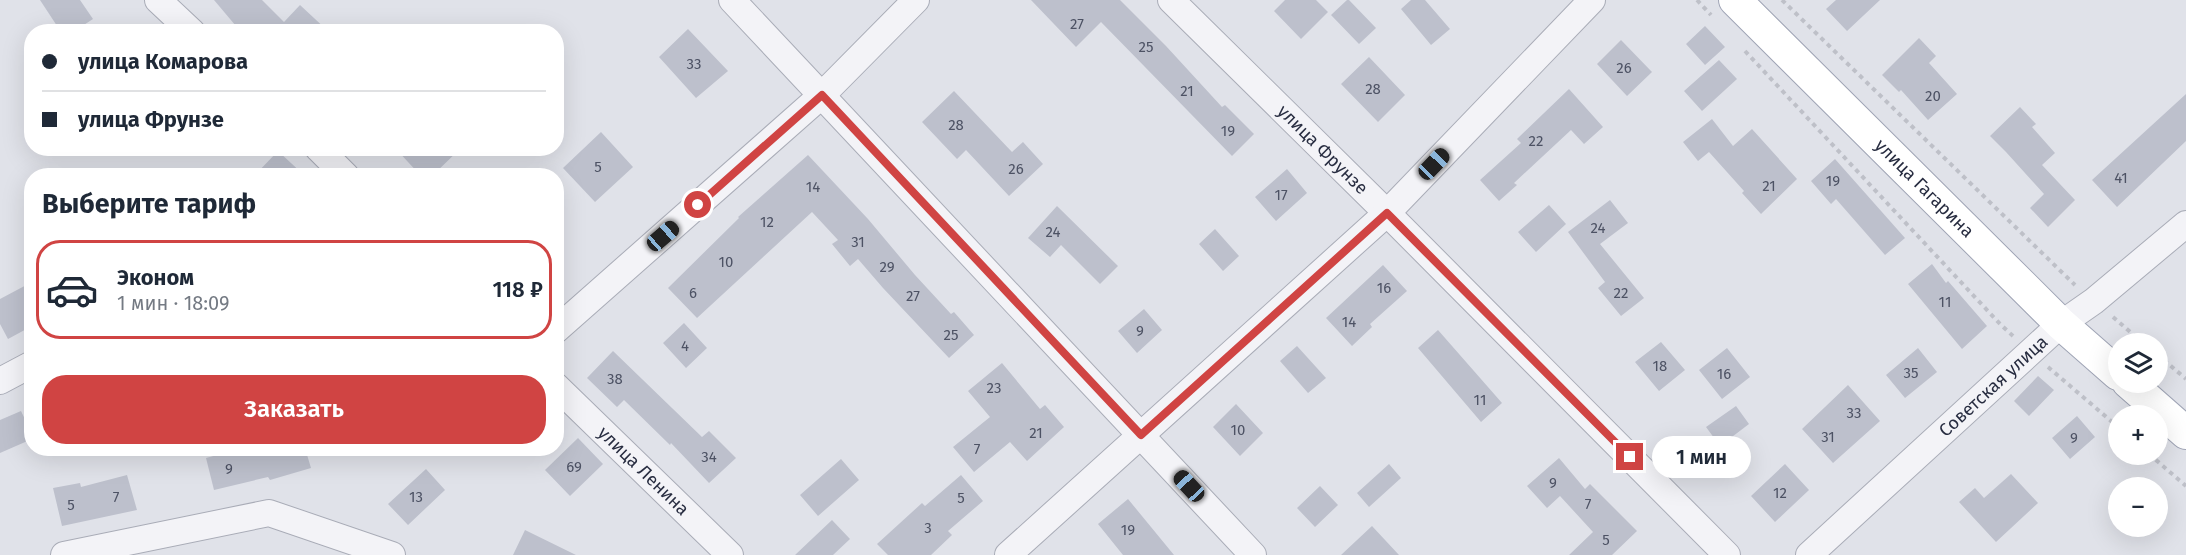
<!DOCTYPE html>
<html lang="ru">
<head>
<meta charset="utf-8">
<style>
  :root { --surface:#fff; --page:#f6f6f7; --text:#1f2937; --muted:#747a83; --line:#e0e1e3; --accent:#d04443 }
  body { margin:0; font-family:"Fira Sans",sans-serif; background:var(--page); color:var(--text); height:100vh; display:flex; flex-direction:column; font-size:22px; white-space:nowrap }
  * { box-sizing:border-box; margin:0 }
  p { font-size:20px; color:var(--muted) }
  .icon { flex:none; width:33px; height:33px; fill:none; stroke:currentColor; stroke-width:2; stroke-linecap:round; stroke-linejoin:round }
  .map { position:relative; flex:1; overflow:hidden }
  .details { position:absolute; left:24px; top:168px; width:540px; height:288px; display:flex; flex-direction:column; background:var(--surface); border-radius:24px; box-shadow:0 6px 24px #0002 }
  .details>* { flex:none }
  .hud { position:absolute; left:24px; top:24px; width:540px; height:132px; border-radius:24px; box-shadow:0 6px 24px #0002; display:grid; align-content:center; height:132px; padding:0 18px; background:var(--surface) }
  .buttons { position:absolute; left:2108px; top:333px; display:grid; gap:12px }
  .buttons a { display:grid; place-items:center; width:60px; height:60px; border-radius:50%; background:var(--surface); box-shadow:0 6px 24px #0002; font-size:30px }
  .end { position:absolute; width:27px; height:27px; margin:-14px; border:8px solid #d04443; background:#fff; box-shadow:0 0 0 3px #fff }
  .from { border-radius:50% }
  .bubble { position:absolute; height:42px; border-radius:21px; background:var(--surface); box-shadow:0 6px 24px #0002; font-size:20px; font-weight:600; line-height:42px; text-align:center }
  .car { position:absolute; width:18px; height:36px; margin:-18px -9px; border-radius:8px; box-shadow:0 0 4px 2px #0007; background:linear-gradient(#222 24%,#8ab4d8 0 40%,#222 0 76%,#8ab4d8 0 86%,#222 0) }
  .hud b { display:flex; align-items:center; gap:21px; height:57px; font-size:22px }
  .hud b+b { border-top:2px solid var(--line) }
  .hud i { width:15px; height:15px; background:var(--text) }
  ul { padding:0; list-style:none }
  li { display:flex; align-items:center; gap:18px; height:99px; margin:0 12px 9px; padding:0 6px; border:3px solid transparent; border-radius:24px }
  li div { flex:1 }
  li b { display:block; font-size:22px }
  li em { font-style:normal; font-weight:600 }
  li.selected { border-color:var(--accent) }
  li>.icon { width:54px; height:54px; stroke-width:1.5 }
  h2 { padding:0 18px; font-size:27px; line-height:72px }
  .action { display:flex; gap:12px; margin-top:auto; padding:12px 18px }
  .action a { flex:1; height:69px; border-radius:24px; background:var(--accent); color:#fff; font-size:24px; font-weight:600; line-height:69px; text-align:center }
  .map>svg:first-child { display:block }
</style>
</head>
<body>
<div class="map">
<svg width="2186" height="555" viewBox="0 0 2186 555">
  <rect width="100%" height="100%" fill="#e0e2e9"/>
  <!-- building -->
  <path fill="#bdc0cc" d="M40,0h40l13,19 -20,13h-12z
    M214,0h48l22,22 16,-17 29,27h-88z
    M1031,0h89l46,46 56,61 3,-2 29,29 -22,22 -131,-134 -25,25z
    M1285,0h31l12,12 -27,27 -27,-28z
    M1347,0h2l27,28 -17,16 -28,-29z
    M1411,0h14l25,29 -19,16 -30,-36z
    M1836,0h44l-33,31 -21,-22z
    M1705,26l20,21 -20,18 -19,-21z
    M688,29l40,42 -32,27 -37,-41z
    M1919,38l17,18 -7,7 28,31 -29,26 -27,-30 -2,2 -17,-17z
    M1621,40l31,32 -25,24 -30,-32z
    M1369,57l36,38 -27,27 -37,-38z
    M1719,60l18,19 -35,32 -18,-20z
    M1569,89l34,38 -19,17 -13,-14 -57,53 3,2 -18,16 -19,-21 41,-37 -4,-4z
    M954,91l58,61 11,-10 20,22 -34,32 -43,-46 -9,9 -35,-37z
    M2186,94v47l-69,66 -25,-27z
    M2020,107l16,17 -4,3 23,26 -13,12 33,35 -27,27 -18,-19 14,-14 -38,-42 -16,-16z
    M1712,119l21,27 19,-17 45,50 -36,35 -19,-21 2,-2 -35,-39 -11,9 -15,-19z
    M601,132l32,35 -38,35 -32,-34z
    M395,148h66l-29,28h-11z
    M278,151l27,25h-51z
    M808,155l60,64 47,56 36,39 3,-2 20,23 -25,23 -66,-70 -25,-29 -8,7 -18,-22 6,-4 -26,-28 -115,106 -29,-30 71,-70 -1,-1z
    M1835,159l70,79 -20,17 -49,-56 -5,5 -20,-23z
    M1287,169l20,24 -31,28 -21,-24z
    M1610,200l18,23 -28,21 44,54 -23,18 -23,-28 7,-6 -37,-50z
    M1549,205l17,19 -30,28 -18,-20z
    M1057,206l61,60 -18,18 -39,-39 -11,12 -22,-19z
    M1215,229l24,27 -16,15 -24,-27z
    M1932,264l14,19 2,-2 39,45 -25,23 -54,-65z
    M1383,265l24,26 -37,33 2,3 -20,19 -26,-28z
    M32,282v44l-24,13 -8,-15v-25z
    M1144,309l18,21 -25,23 -19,-22z
    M684,323l23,25 -21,20 -23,-25z
    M1438,330l64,73 -21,19 -63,-74z
    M1661,342l24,28 -26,21 -24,-29z
    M1297,346l29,32 -18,15 -28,-32z
    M1727,348l23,29 -28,22 -23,-29z
    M1918,348l19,24 -32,26 -19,-23z
    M613,351l89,86 7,-6 27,27 -27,25 -38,-40 -1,2 -46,-45 -7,7 -30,-29z
    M1002,363l38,46 5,-4 19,22 -37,34 -17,-19 -36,30 -21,-25 37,-30 -22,-26z
    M2038,376l16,14 -25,26 -15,-15z
    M1848,385l32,36 -47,42 -31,-34z
    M1236,404l27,29 -23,23 -27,-29z
    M1736,406l13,18 -29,22 -14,-19z
    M21,411l11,23v5l-32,14v-33z
    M2077,416l18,21 -25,22 -18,-21z
    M578,438l25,26 -33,32 -25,-26z
    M243,448h62l6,20 -41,12 -2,-3 -54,13 -8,-32z
    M1559,458l26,31 5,-5 47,47 -25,24h-43l24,-23 -33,-36 -13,12 -20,-22z
    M841,459l18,21 -41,36 -18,-21z
    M1389,464l12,14 -32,29 -12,-14z
    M1785,464l24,26 -34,32 -24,-26z
    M426,469l19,21 -37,35 -20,-21z
    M2011,474l27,29 -42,39 -37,-40 16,-14 9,10z
    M127,475l10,35 -75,16 -9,-38 27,-5 1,4z
    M961,475l22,26 -35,30 4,4 -21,20h-43l-11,-11 45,-41 3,3z
    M1320,486l18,19 -23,22 -18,-19z
    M1128,499l46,56h-51l-25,-31z
    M832,520l18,19 -17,16h-38z
    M1372,526l27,29h-58z
    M525,530l51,25h-63z"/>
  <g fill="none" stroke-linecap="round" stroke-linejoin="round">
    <defs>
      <g id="minor">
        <path d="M158,0l34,32"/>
        <path d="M732,0l521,555"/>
        <path id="s1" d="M1171,0l216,213 340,342"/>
        <path d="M318,148l28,28"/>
        <path d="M556,330l266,-235 94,-95"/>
        <path d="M0,381l32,-17"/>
        <path id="s2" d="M556,386l174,169"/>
        <path d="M64,555l205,-42 123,42"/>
        <path d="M1008,555l379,-342 205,-213"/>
        <path id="s3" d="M1809,555l252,-231 33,-23 92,-77"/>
      </g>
      <g id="major">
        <path id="s4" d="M1735,0l326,324 57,50"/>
        <path d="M2128,382l58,51"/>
      </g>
    </defs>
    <!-- minor casing -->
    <use href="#minor" stroke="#a9acb7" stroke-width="28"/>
    <!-- major casing -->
    <use href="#major" stroke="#9fa4b5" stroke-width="34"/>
    <!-- path -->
    <path stroke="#bec0c8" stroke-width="4" stroke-dasharray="4.5 4.5" stroke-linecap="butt" d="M1697,0l14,15
      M1782,0l293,285
      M1745,51l256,274 12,11
      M2113,317l31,27
      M2157,354l29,25
      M2048,367l70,60
      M2149,454l37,32"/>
    <!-- minor -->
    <use href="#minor" stroke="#f3f3f7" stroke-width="26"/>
    <!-- major -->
    <use href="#major" stroke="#fff" stroke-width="32"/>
  </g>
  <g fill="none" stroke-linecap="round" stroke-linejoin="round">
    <!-- route -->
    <path stroke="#d04443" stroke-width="8" d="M698,205l124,-110 319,340 246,-222 243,244"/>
  </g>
  <g text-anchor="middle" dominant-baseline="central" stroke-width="4.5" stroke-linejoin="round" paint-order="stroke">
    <!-- number labels -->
    <g font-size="15" fill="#4d5264">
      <text x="1077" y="24">27</text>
      <text x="1146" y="47">25</text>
      <text x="694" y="64">33</text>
      <text x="1624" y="68">26</text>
      <text x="1373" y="89">28</text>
      <text x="1187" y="91">21</text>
      <text x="1933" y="96">20</text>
      <text x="956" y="125">28</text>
      <text x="1228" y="131">19</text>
      <text x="1536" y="141">22</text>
      <text x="598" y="167">5</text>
      <text x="1016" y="169">26</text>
      <text x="2121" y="178">41</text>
      <text x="1833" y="181">19</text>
      <text x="1769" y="186">21</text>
      <text x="813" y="187">14</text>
      <text x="1281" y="195">17</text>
      <text x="767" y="222">12</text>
      <text x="1598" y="228">24</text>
      <text x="1053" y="232">24</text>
      <text x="858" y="242">31</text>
      <text x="726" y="262">10</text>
      <text x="887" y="267">29</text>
      <text x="1384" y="288">16</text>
      <text x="693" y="293">6</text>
      <text x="1621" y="293">22</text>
      <text x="913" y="296">27</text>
      <text x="1945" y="302">11</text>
      <text x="1349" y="322">14</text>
      <text x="1140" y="331">9</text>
      <text x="951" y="335">25</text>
      <text x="685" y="346">4</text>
      <text x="1660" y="366">18</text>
      <text x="1911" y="373">35</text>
      <text x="1724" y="374">16</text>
      <text x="615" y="379">38</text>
      <text x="994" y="388">23</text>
      <text x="1480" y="400">11</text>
      <text x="1854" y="413">33</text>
      <text x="1238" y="430">10</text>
      <text x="1036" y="433">21</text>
      <text x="1828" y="437">31</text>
      <text x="2074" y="438">9</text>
      <text x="977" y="449">7</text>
      <text x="709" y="457">34</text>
      <text x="574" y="467">69</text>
      <text x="229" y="469">9</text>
      <text x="1553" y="483">9</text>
      <text x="1780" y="493">12</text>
      <text x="116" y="497">7</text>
      <text x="416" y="497">13</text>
      <text x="961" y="498">5</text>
      <text x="1588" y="504">7</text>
      <text x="71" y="505">5</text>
      <text x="928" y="528">3</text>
      <text x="1128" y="530">19</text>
      <text x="1606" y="540">5</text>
    </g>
    <!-- street labels -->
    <g font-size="18" fill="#282d41" stroke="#eff1f7">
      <text stroke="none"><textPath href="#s1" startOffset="213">улица Фрунзе</textPath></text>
      <text stroke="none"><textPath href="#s4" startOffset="267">улица Гагарина</textPath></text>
      <text stroke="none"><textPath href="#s3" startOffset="250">Советская улица</textPath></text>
      <text stroke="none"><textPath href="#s2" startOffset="122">улица Ленина</textPath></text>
    </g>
  </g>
</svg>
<div class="buttons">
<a><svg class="icon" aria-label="layers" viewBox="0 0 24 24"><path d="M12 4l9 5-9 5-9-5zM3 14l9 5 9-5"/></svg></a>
<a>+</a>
<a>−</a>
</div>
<i class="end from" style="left:698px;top:205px"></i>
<i class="end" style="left:1630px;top:457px"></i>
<div class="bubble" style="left:1652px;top:436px;width:99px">1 мин</div>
<i class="car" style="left:1434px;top:164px;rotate:44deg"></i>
<i class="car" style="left:663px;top:236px;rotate:49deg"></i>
<i class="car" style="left:1189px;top:486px;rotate:317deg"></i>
<div class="hud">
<b><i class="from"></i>улица Комарова</b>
<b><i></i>улица Фрунзе</b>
</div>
<section class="details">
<h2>Выберите тариф</h2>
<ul>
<li class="selected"><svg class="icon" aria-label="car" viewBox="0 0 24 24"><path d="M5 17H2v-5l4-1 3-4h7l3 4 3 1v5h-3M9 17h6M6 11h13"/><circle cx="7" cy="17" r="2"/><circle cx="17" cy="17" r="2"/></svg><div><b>Эконом</b><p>1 мин · 18:09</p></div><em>118 ₽</em></li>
</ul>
<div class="action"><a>Заказать</a></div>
</section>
</div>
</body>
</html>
